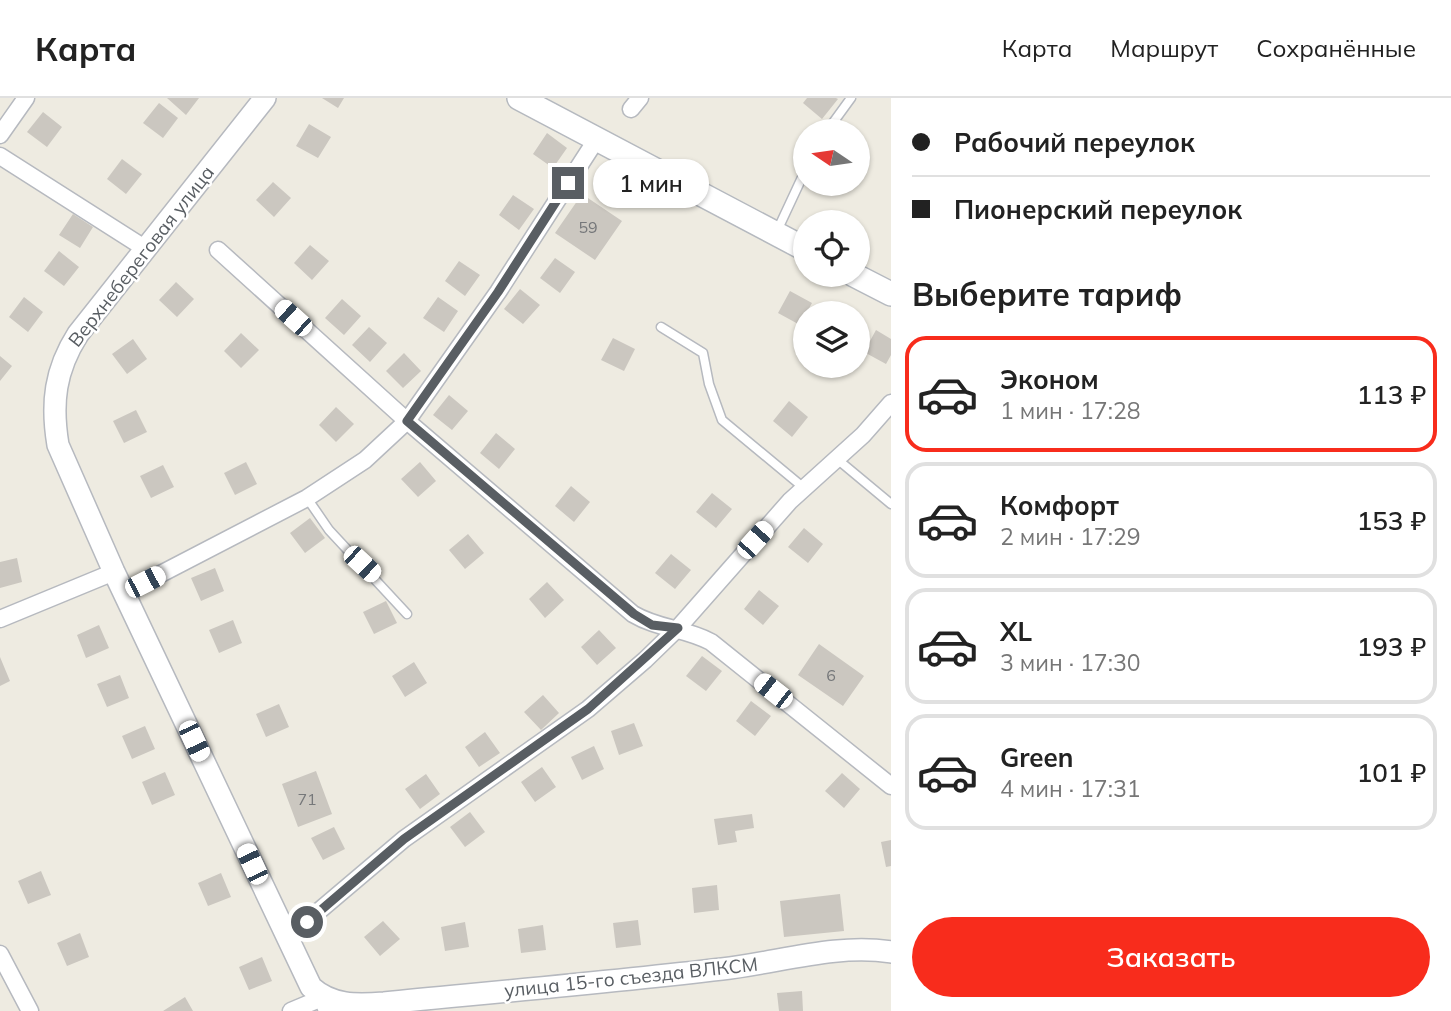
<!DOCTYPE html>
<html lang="ru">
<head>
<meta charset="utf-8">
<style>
  :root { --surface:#fff; --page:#f6f6f6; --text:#222; --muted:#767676; --line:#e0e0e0; --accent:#f82c1c }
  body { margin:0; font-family:Mulish,sans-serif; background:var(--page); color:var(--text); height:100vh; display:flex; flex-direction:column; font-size:26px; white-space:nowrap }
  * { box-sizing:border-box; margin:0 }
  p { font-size:23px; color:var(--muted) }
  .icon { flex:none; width:38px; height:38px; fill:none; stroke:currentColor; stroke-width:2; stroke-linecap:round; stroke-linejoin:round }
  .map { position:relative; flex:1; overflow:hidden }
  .panel { display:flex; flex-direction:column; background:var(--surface); width:560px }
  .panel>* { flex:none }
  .top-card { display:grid; align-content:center; height:154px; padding:0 21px; background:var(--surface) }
  .needle { width:46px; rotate:283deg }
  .controls { position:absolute; left:793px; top:21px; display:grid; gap:14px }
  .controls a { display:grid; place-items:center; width:77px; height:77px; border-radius:50%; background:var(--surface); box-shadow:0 2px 5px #0004; font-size:35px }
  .end { position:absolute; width:32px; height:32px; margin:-16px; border:9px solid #595e63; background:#fff; box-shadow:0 0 0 4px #fff }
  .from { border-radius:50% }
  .bubble { position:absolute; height:49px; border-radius:24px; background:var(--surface); box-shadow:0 2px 5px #0004; font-size:23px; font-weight:600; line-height:49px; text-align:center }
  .car { position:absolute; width:21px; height:42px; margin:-21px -10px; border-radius:9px; box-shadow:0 0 5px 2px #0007; background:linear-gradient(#fff 24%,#345 0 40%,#fff 0 76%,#345 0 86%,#fff 0) }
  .top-card b { display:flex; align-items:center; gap:24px; height:66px; font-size:26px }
  .top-card b+b { border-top:2px solid var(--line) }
  .top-card i { width:18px; height:18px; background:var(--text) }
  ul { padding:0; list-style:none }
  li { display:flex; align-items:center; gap:21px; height:116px; margin:0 14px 10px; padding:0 7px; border:4px solid var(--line); border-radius:21px }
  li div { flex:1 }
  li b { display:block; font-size:26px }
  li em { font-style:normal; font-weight:600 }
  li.active { border-color:var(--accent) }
  li>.icon { width:63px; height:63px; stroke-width:1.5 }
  h2 { padding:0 21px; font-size:32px; line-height:84px }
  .primary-button { display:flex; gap:14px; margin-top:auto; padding:14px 21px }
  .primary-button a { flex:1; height:80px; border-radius:42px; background:var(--accent); color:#fff; font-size:28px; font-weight:600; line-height:80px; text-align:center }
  header { display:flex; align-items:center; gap:42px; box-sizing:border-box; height:98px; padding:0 35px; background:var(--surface); border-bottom:2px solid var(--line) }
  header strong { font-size:33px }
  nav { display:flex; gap:38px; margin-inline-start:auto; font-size:24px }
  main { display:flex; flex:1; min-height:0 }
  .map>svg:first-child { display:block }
</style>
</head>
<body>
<header>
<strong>Карта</strong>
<nav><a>Карта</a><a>Маршрут</a><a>Сохранённые</a></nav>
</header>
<main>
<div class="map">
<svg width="891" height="913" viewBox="0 0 891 913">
  <rect width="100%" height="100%" fill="#eeebe1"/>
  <!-- building -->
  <path fill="#cbc7c0" d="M167,0h32l-13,17z
    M322,0h22l-6,10z
    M807,0h29l2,1 -16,20 -19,-16z
    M159,5l19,15 -15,20 -20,-15z
    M43,14l19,15 -15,20 -20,-15z
    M309,26l22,13 -13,21 -22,-12z
    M547,35l20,15 -14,20 -20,-14z
    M122,61l20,15 -16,20 -19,-15z
    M273,84l18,16 -17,19 -18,-17z
    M582,96l40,27 -27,39 -40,-27z
    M513,97l21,14 -15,21 -20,-15z
    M73,116l20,13 -13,21 -21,-13z
    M310,147l19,16 -17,19 -18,-17z
    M59,153l20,16 -15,19 -20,-15z
    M555,160l20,14 -15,21 -20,-15z
    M459,163l21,14 -15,21 -20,-15z
    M176,184l18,17 -17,18 -18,-17z
    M520,191l20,16 -17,19 -19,-15z
    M790,193l22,12 -12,22 -22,-12z
    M24,199l19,15 -15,20 -19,-15z
    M438,199l20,14 -14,21 -21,-14z
    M342,201l19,17 -17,19 -19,-17z
    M369,229l18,16 -17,19 -18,-17z
    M876,232l15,9v16l-5,9 -22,-12z
    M241,235l18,17 -18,18 -17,-17z
    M613,240l22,11 -11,22 -23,-11z
    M133,241l14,20 -20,15 -15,-20z
    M404,255l17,18 -18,17 -17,-17z
    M0,258l12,10 -12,15z
    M449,297l19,16 -16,19 -19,-15z
    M789,303l19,16 -16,20 -19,-16z
    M336,309l18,17 -18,18 -17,-17z
    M136,312l11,22 -23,11 -11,-22z
    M496,335l19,16 -16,20 -19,-16z
    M246,364l11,22 -22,11 -11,-22z
    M420,364l16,19 -18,16 -17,-18z
    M163,367l11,22 -23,11 -11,-22z
    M571,388l19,16 -16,20 -19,-16z
    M712,395l20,16 -16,19 -20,-16z
    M310,420l15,20 -20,15 -15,-20z
    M804,430l19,16 -15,19 -20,-16z
    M468,436l16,19 -19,16 -16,-19z
    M671,456l20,16 -16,19 -20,-16z
    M17,460l5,24 -22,6v-26z
    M215,470l9,23 -23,10 -10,-23z
    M547,484l17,18 -19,18 -16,-19z
    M759,492l20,16 -16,19 -19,-16z
    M386,503l11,22 -23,11 -11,-22z
    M233,522l9,23 -23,10 -10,-23z
    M99,527l10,23 -23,10 -9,-23z
    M599,532l17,18 -19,17 -16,-18z
    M819,546l45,32 -21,30 -45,-31z
    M702,558l20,15 -16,20 -20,-15z
    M0,559l10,24 -10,5z
    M414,564l13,21 -22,14 -13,-21z
    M120,577l9,23 -22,9 -10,-23z
    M543,597l16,18 -18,17 -17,-18z
    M751,603l20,15 -16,20 -19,-15z
    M279,606l10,23 -23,10 -10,-23z
    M634,625l9,23 -24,9 -8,-24z
    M145,628l10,23 -23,10 -10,-23z
    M485,634l15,21 -21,14 -14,-20z
    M594,648l10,23 -22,11 -11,-23z
    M542,669l14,20 -21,15 -14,-20z
    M316,673l16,43 -34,13 -16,-43z
    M165,674l10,23 -23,10 -10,-23z
    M842,675l18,16 -16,19 -19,-17z
    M426,676l14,20 -20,15 -15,-20z
    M470,714l15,20 -20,15 -15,-20z
    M752,716l2,14 -19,3 2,11 -19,3 -4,-26z
    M334,729l11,22 -22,11 -12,-22z
    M891,742v26l-5,1 -5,-25z
    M41,773l10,24 -23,9 -10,-23z
    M221,775l10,24 -23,9 -10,-23z
    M717,787l2,25 -25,3 -2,-25z
    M840,796l4,37 -60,6 -4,-36z
    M638,822l3,25 -25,3 -3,-25z
    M383,823l17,18 -20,17 -16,-19z
    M465,824l4,25 -24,4 -4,-24z
    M543,827l3,25 -25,3 -3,-24z
    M80,835l9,24 -22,9 -10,-23z
    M262,859l10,24 -23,9 -10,-23z
    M802,893l1,20h-24l-2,-18z
    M185,899l8,14h-30z"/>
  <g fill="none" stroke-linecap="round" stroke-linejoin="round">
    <defs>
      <path id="service" d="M827,33l24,-33
        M777,133l28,-60
        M661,229l42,26 6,31 13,36 82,68
        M837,361l54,45
        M307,400l22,32 78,84"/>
      <path id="minor" d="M631,11l9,-11
        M0,37l26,-37
        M0,58l146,93
        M218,152l189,171 226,193c25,15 52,14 78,28l180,144
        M124,495l183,-95 58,-38 42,-39 91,-129 98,-152
        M0,521l114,-47
        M287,840l117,-99 184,-130 57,-49 33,-32 112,-127 73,-66 28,-32
        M0,856l30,57
        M291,913l31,-13 5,13"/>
      <path id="tertiary" d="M265,0l-187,236c-23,36 -27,69 -20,111l56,127 197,415c21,19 45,18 73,16 113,-11 226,-21 338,-34 55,-6 115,-26 169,-17"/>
      <path id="secondary" d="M519,0l286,151
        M854,177l37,19"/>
    </defs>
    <!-- service casing -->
    <use href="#service" stroke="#b6b9bf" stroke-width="11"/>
    <!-- minor casing -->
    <use href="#minor" stroke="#b6b9bf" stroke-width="19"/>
    <!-- tertiary casing -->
    <use href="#tertiary" stroke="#b6b9bf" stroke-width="24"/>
    <!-- secondary casing -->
    <use href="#secondary" stroke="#b5b9bf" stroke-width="26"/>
    <!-- service -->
    <use href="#service" stroke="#fff" stroke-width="8"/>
    <!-- minor -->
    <use href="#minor" stroke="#fff" stroke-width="16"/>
    <!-- tertiary -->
    <use href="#tertiary" stroke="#fff" stroke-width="21"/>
    <!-- secondary -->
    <use href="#secondary" stroke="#fff" stroke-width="23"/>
  </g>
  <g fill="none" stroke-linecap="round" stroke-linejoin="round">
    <!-- route -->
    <path stroke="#595e63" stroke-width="9" d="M307,824l97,-83 184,-130 90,-81 -26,-3 -18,-11 -227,-193 91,-129 70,-109"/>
  </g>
  <g text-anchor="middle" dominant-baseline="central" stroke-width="5" stroke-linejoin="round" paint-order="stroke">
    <!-- number labels -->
    <g font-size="16" fill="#76787a">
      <text x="588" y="129">59</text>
      <text x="831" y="577">6</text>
      <text x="307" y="701">71</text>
    </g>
    <!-- street labels -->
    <g font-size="19" fill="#595e63" stroke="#fff">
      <text transform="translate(141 158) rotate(-52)">Верхнебереговая улица</text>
      <text transform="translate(631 879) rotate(-6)">улица 15-го съезда ВЛКСМ</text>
    </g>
  </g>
</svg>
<div class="controls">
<a><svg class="needle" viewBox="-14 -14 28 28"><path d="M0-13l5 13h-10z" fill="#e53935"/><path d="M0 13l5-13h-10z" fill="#767676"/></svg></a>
<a><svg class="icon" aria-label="locate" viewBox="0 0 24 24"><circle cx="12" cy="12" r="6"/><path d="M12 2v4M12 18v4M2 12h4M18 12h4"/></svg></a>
<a><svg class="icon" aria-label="layers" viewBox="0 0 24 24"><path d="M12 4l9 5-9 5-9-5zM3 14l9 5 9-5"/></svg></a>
</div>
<i class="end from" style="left:307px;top:824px"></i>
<i class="end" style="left:568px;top:85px"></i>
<div class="bubble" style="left:593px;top:61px;width:116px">1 мин</div>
<i class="car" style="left:293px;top:220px;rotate:312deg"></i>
<i class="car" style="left:755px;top:442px;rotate:42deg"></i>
<i class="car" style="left:362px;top:466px;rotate:133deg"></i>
<i class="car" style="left:145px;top:484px;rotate:63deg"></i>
<i class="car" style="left:773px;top:593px;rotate:308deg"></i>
<i class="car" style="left:194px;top:643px;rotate:155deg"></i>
<i class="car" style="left:252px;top:766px;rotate:335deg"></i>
</div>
<section class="panel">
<div class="top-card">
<b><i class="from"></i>Рабочий переулок</b>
<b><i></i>Пионерский переулок</b>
</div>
<h2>Выберите тариф</h2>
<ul>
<li class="active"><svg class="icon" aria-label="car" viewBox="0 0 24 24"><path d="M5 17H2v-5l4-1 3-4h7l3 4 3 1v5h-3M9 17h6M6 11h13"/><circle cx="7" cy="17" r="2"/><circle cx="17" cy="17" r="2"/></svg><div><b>Эконом</b><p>1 мин · 17:28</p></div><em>113 ₽</em></li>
<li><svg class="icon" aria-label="car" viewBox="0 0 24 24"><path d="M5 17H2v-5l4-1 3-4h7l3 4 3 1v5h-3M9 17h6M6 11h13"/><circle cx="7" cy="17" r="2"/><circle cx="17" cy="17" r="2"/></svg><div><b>Комфорт</b><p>2 мин · 17:29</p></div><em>153 ₽</em></li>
<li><svg class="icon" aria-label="car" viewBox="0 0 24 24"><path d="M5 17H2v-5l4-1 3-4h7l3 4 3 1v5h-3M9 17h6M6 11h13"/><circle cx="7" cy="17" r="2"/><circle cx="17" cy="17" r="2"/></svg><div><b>XL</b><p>3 мин · 17:30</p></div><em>193 ₽</em></li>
<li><svg class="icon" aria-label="car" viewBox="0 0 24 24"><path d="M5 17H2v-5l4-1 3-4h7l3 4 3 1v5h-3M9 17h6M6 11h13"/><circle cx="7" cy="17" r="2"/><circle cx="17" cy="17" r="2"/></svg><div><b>Green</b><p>4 мин · 17:31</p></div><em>101 ₽</em></li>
</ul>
<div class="primary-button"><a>Заказать</a></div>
</section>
</main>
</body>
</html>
